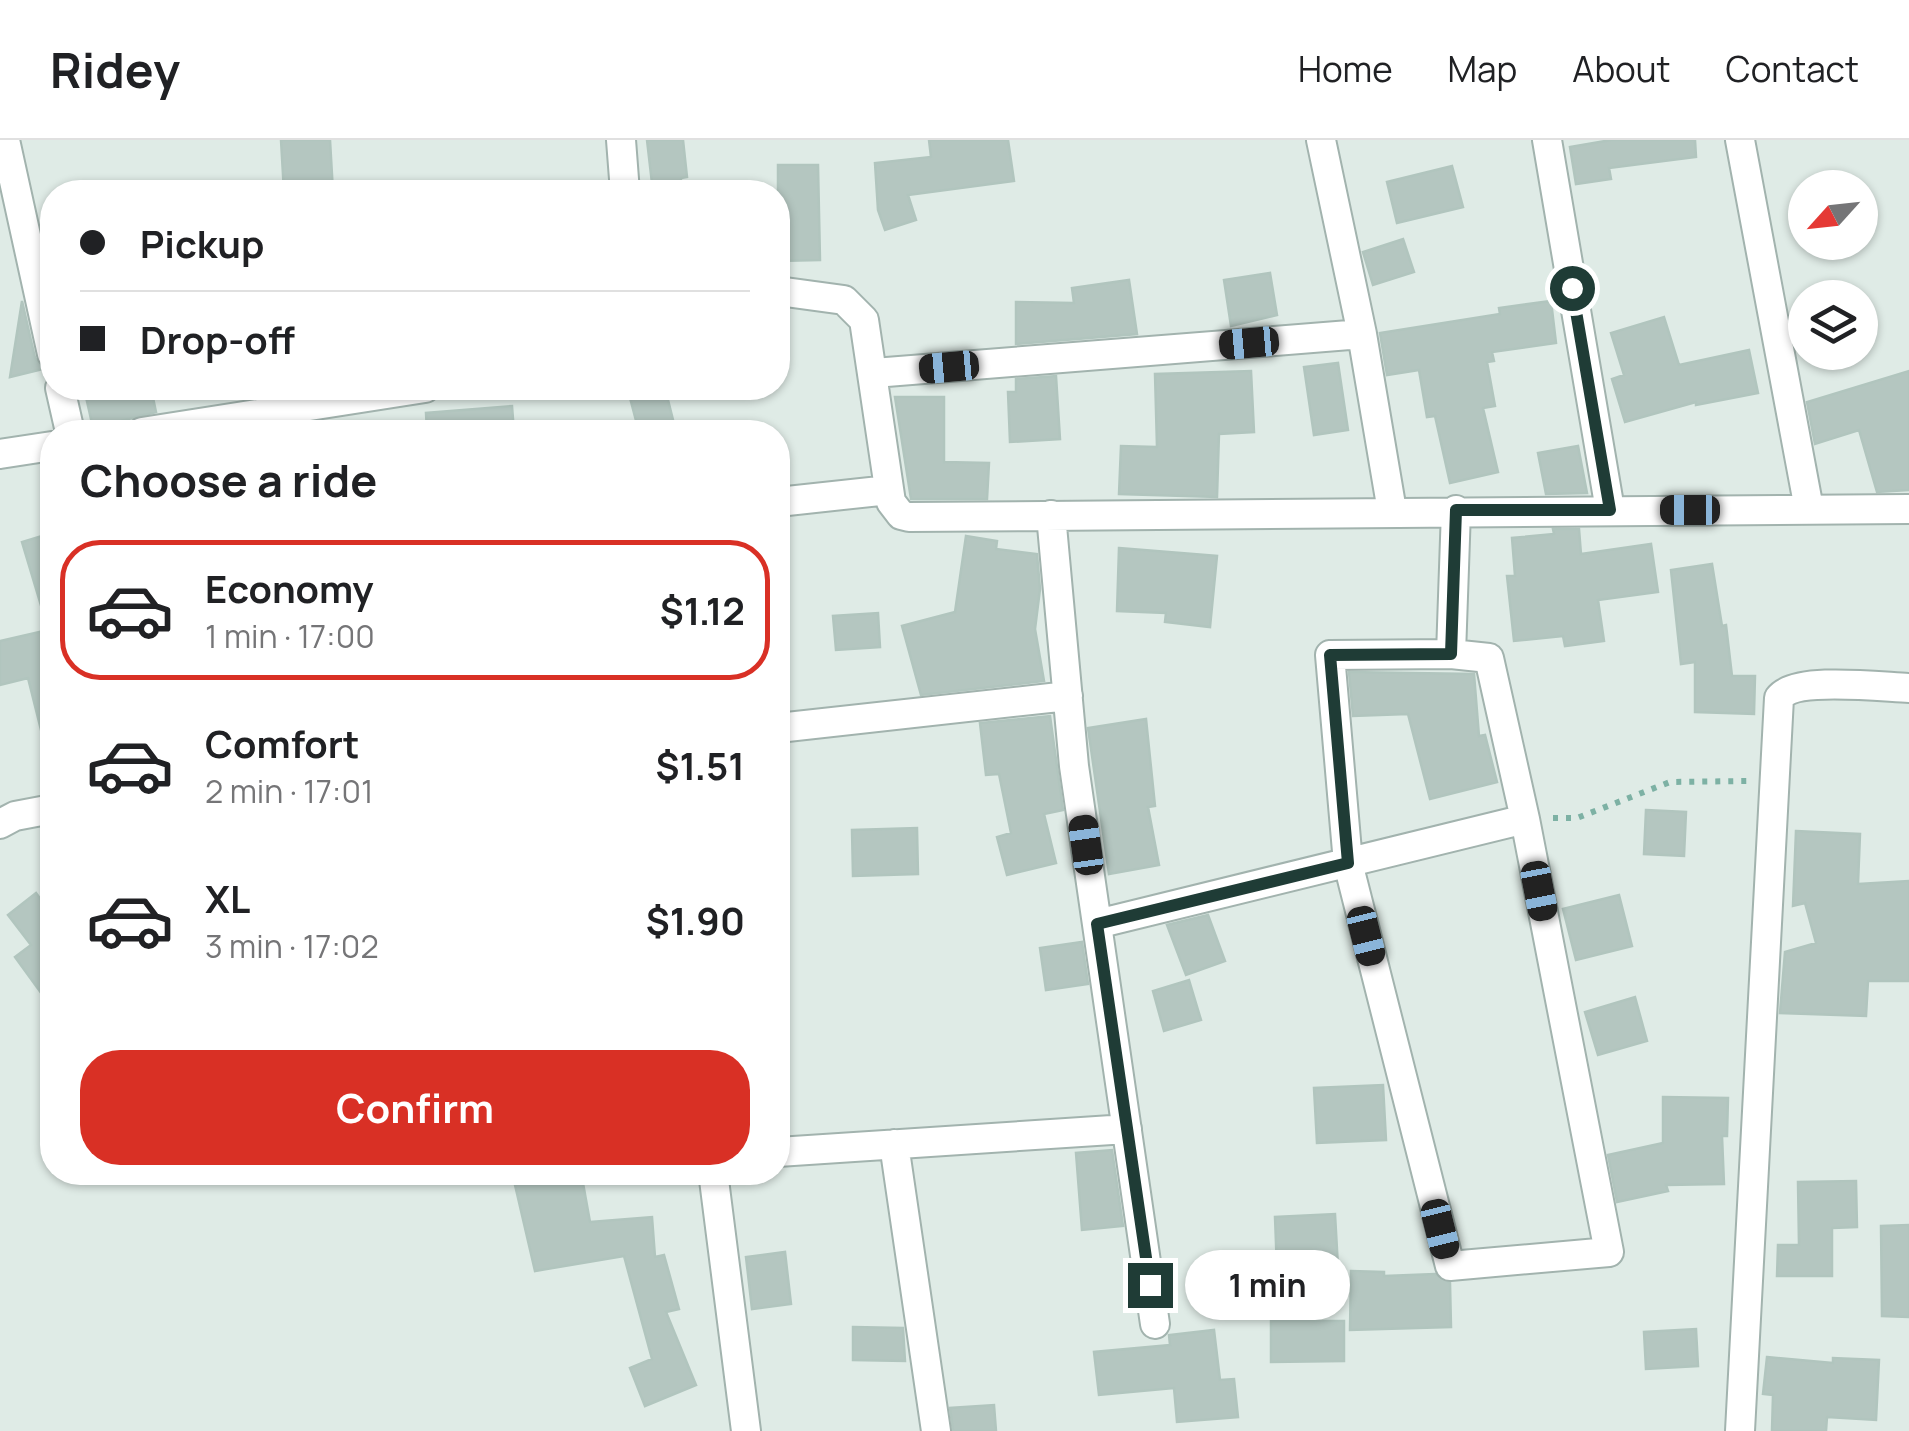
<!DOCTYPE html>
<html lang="en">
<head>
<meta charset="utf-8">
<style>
  :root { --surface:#fff; --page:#f2f2f2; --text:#202124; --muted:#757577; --line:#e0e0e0; --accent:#d93025 }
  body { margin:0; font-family:Manrope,sans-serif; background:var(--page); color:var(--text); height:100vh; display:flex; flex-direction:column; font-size:38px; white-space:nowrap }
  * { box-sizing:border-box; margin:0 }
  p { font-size:32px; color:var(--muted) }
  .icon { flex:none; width:55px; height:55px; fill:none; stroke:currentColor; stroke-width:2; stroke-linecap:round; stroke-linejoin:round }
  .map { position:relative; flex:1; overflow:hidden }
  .sheet { position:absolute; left:40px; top:280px; width:750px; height:765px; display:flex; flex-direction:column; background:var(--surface); border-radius:40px; box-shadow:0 2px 8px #0004 }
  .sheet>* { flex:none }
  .banner { position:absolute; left:40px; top:40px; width:750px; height:220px; border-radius:40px; box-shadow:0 2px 8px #0004; display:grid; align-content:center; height:220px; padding:0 40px; background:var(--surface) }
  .needle { width:65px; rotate:243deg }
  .fabs { position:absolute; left:1788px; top:30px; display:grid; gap:20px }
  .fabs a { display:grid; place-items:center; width:90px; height:90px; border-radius:50%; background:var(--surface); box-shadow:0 2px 8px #0004; font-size:50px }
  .end { position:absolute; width:45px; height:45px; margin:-22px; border:12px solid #1f3c36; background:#fff; box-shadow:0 0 0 5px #fff }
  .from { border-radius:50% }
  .bubble { position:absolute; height:70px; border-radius:35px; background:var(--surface); box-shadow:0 2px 8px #0004; font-size:32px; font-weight:700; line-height:70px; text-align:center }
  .car { position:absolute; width:30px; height:60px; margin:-30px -15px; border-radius:12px; box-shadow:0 0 8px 2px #0007; background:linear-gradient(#222 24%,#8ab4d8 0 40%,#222 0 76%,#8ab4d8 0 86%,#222 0) }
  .banner b { display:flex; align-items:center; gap:35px; height:95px; font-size:38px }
  .banner b+b { border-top:2px solid var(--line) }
  .banner i { width:25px; height:25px; background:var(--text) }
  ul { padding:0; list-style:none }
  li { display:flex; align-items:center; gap:30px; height:140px; margin:0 20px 15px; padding:0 20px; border:5px solid transparent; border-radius:40px }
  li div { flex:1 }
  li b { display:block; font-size:38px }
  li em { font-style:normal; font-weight:700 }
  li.selected { border-color:var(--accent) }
  li>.icon { width:90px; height:90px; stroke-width:1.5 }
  h2 { padding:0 40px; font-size:45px; line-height:120px }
  .cta { display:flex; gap:20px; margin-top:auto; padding:20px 40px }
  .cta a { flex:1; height:115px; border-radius:40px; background:var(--accent); color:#fff; font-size:40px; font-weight:700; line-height:115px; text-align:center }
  header { display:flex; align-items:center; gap:60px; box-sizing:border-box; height:140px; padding:0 50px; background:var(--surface); border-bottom:2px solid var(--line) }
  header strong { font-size:48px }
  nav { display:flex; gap:55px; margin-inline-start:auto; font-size:35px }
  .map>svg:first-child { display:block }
</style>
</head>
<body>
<header>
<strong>Ridey</strong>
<nav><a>Home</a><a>Map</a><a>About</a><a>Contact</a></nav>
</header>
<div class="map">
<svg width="1909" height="1291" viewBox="0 0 1909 1291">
  <rect width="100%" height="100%" fill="#dfebe6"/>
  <!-- building -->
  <path fill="#b4c6c0" stroke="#b1c5be" stroke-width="2.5" d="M281,0h49l3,52h-49z
    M647,0h36l4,37 -6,1v14h-28z
    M929,0h79l6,41 -106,14 8,25 -31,10 -7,-20 -3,-47 56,-6z
    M1611,0h84l1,17 -87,11 2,11 -35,5 -6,-37z
    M778,25h40l2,95 -42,1z
    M1452,26l11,41 -66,16 -10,-41z
    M1403,99l11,33 -41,13 -10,-33z
    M1270,133l7,42 -46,11 -7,-46z
    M1129,140l8,54 -121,10v-42l58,1 -2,-15z
    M22,161l13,57 8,11 -33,8z
    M1551,161l5,42 -64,9 2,9 -7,1 8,44 -12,2 15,64 -48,11 -15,-67 -8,1 -8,-47 -32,5 -7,-42 120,-19 -1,-6z
    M1664,177l15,48 70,-15 9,43 -62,12v-3l-71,20 -13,-43 12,-4 -13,-42z
    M1338,223l10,67 -34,5 -10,-68z
    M1251,231l3,61 -35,2 -2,63 -98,-3 2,-48 36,1 -2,-73z
    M1909,231v119l-32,2 -18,-62 -44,14 -8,-42z
    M1056,236l4,63 -50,3 -2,-50h8v-13z
    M84,248h67l5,24 -63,16z
    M654,248h11l10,40 -36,4 -10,-38z
    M895,257h49v65l45,1 -2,36h-76z
    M512,266l2,26h-87l-1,-19z
    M1578,306l9,47 -41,1 -8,-41z
    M1553,389h26l2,25 70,-10 7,48 -60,8 6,41 -39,5 -2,-10 -49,5 -7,-65h8l-3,-38 42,-4z
    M52,393v88l-6,1 -24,-80z
    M966,396l31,5 -1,8 41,5 3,35 -5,40 9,52 -123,14 -19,-69 53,-14z
    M1119,408l98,8 -7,71 -45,-5 1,-9 -49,-2z
    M1712,424l10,62 4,-1 6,51h23l-1,38 -59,-2v-50l-14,2 -10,-94z
    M878,473l2,34 -44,3 -3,-34z
    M52,489v108l-9,1 -15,-60 -28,7v-44z
    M1349,532l125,2 5,62 6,-1 12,47 -67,17 -22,-85 -55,2z
    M1050,576l13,94 -19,4 12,49 -49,12 -10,-38 14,-4 -12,-59 -13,1 -6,-52z
    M1146,579l9,87 -7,1 11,58 -50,9 -21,-146z
    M1646,670l40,2 -2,44 -40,-2z
    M917,688l1,46 -65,2 -1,-46z
    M1796,691l64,3 -2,50 51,-3v100h-41l-2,35 -86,-3 5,-61 31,-9 -11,-40 -12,3z
    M36,753l16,22v93l-37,-51 16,-12 -23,-30z
    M1619,755l13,51 -56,14 -13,-51z
    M1208,775l17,46 -39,14 -19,-50z
    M1082,802l6,42 -42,6 -6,-42z
    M1189,840l12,40 -37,11 -11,-40z
    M1635,857l12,44 -49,14 -13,-43z
    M1383,945l3,55 -69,3 -3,-55z
    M1663,957l65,1 -1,38h-5l2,48 -58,1 2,6 -51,11 -9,-47 55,-12z
    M1112,1010l11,76 -41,4 -6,-77z
    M512,1032h69l9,50 62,-5 3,40 9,-2 15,54 -13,3 30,73 -51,21 -15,-38 22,-9 -28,-103 -89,15z
    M1856,1041l1,46 -25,1v48h-55l1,-31h21l-1,-63z
    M1335,1074l3,53 -61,3 -2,-53z
    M1909,1085v92l-27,-1 -1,-90z
    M785,1112l6,52 -39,5 -6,-52z
    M1351,1131l33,1v4l51,-2 15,9 1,44 -101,3z
    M1271,1181h73v40l-73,1z
    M853,1187l50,1 2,33 -52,-1z
    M1696,1189l2,37 -52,3 -2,-37z
    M1214,1190l6,50 14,-1 4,38 -61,5 -3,-34 -75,7 -5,-43 76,-7 -1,-10z
    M1767,1217l66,6v-5l46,2 -3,60 -49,-3 -1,14h-54l1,-36 -10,-1z
    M994,1265l2,26h-43l-3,-23z"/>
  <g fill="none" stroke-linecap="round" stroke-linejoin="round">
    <defs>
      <path id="minor" d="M5,0l47,214
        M621,0l4,52
        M1321,0l41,194 30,177
        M1547,0l63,370
        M1740,0l69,369
        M778,151l66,9 20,20 27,182 10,13 8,2 1000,-8
        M874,233l488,-39
        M60,248l10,44
        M142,292l283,-44
        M0,314l52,-8
        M778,362l111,-12
        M1051,375l23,251 81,558
        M1451,514l5,-144
        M778,588l290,-32
        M0,684l15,-8 37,-7
        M1097,784l428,-105 84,433 -159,14 -102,-403 -18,-208 121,-1 38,4 36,161
        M894,1004l42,287
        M778,1012l349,-23
        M713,1032l33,259
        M1740,1291l39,-733c15,-22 102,-11 130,-10"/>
    </defs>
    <!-- minor casing -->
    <use href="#minor" stroke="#a2b3ae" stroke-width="32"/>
    <!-- path -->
    <path stroke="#7db1a4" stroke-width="6" stroke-dasharray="5 8" stroke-linecap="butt" d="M1553,678h24l93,-36 79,-1"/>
    <!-- minor -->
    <use href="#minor" stroke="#fff" stroke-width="28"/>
  </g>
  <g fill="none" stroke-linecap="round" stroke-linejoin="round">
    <!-- route -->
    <path stroke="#1f3c36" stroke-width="12" d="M1150,1145l-53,-361 251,-61 -18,-208 121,-1 5,-144h154l-38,-222"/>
  </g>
</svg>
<div class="fabs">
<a><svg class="needle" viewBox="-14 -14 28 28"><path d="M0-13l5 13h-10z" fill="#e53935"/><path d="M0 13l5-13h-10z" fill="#757577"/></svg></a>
<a><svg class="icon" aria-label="layers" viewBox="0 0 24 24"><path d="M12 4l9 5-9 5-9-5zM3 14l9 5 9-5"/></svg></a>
</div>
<i class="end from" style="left:1572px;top:148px"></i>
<i class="end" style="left:1150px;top:1145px"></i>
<div class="bubble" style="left:1185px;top:1110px;width:165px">1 min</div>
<i class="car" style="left:1249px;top:203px;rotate:265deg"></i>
<i class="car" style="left:949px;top:227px;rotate:265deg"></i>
<i class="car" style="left:1690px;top:370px;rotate:270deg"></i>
<i class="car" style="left:1086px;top:705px;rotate:352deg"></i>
<i class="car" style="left:1539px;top:751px;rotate:169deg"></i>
<i class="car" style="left:1366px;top:796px;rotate:166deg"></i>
<i class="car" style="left:1440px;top:1089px;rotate:166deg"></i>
<div class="banner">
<b><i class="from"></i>Pickup</b>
<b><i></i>Drop-off</b>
</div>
<section class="sheet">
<h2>Choose a ride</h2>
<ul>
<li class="selected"><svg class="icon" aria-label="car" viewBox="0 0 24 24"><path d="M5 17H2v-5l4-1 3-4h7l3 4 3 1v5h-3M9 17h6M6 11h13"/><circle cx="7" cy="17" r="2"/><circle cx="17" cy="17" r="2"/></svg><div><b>Economy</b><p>1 min · 17:00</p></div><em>$1.12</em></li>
<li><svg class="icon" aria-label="car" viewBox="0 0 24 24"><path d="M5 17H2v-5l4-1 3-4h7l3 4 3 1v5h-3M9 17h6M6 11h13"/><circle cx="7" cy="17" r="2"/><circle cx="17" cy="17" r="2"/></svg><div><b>Comfort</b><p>2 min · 17:01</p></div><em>$1.51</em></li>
<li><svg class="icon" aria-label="car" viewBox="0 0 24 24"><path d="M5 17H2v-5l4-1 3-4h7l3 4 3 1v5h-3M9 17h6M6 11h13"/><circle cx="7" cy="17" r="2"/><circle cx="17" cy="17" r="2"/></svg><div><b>XL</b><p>3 min · 17:02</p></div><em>$1.90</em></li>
</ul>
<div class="cta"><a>Confirm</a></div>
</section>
</div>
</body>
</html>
